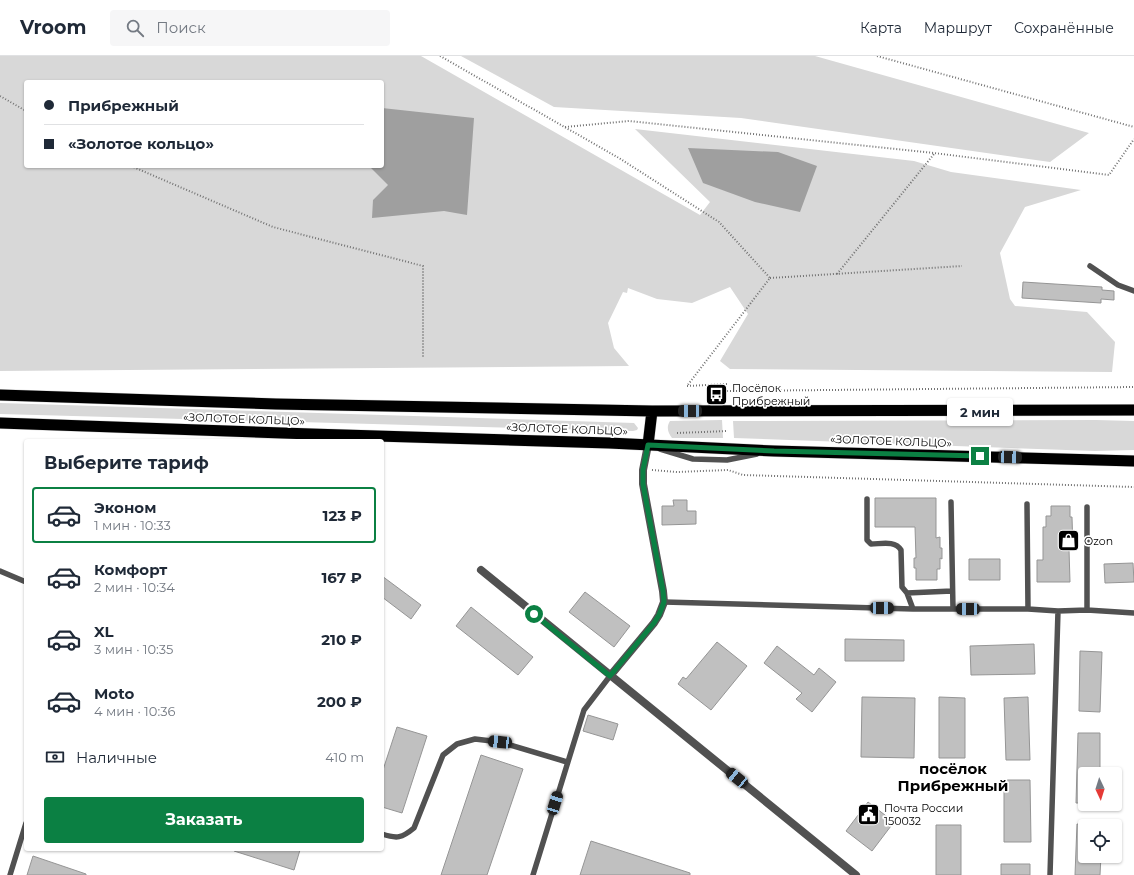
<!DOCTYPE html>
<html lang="ru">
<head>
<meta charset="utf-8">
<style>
  :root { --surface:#fff; --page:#f6f6f7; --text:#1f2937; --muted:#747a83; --line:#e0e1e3; --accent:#0b8043 }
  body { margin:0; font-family:Montserrat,sans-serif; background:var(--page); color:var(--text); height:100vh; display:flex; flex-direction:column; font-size:15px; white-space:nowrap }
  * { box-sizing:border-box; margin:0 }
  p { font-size:13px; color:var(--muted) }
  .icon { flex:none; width:22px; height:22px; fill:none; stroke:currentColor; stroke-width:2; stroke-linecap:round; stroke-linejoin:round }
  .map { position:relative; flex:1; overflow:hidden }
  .side { position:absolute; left:24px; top:383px; width:360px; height:412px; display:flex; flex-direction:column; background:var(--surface); border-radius:4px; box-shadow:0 1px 3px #0004 }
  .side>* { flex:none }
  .top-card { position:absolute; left:24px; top:24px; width:360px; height:88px; border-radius:4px; box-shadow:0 1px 3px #0004; display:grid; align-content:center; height:88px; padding:0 20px; background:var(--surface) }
  .needle { width:26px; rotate:176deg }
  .tools { position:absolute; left:1078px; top:711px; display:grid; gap:8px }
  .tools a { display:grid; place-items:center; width:44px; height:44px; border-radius:4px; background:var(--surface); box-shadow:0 1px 3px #0004; font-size:20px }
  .end { position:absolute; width:18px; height:18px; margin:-9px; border:5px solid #0b8043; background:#fff; box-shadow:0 0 0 2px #fff }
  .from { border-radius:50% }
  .bubble { position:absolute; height:28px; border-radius:4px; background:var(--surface); box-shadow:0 1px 3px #0004; font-size:13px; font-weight:700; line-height:28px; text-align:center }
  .car { position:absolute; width:12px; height:24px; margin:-12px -6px; border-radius:5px; box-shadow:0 0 3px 1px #0007; background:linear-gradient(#222 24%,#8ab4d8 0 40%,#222 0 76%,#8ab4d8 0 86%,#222 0) }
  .top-card b { display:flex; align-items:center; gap:14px; height:38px; font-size:15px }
  .top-card b+b { border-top:1px solid var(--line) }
  .top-card i { width:10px; height:10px; background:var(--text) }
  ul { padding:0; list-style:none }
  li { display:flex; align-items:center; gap:12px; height:56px; margin:0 8px 6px; padding:0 12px; border:2px solid transparent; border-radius:4px }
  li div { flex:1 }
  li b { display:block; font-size:15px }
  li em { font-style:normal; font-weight:700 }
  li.selected { border-color:var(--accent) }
  li>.icon { width:36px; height:36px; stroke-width:1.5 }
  h2 { padding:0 20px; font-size:18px; line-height:48px }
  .pay { display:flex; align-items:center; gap:10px; height:44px; padding:0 20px; font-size:15px }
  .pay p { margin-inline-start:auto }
  .primary-button { display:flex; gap:8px; margin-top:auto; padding:8px 20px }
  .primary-button a { flex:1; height:46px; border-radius:4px; background:var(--accent); color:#fff; font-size:16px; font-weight:700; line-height:46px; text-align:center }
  header { display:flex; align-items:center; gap:24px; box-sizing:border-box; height:56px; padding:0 20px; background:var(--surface); border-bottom:1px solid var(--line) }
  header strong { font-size:19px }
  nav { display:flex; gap:22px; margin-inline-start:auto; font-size:14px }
  .search { width:280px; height:36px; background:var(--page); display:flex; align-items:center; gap:10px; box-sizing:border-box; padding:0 14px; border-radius:4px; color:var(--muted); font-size:15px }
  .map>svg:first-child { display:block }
</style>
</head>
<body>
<header>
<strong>Vroom</strong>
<div class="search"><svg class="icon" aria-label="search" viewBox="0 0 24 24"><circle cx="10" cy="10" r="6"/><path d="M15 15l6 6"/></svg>Поиск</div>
<nav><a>Карта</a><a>Маршрут</a><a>Сохранённые</a></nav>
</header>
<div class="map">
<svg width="1134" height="819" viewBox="0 0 1134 819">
  <rect width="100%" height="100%" fill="#fff"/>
  <!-- green -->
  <path fill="#d8d8d8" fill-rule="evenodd" d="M0,0h421l279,159 10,-13 -75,-73 279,32 37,11 130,18 -56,17 -25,46 10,46 5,7 72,6 28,30 -3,30 -382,-3 -10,-8 28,-47 -18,-27 -38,16 -35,-4 -29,-11 -1,5 -4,-1 -15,31 6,25 15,18 -629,5zM26,26h356v84h-356z
    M461,0h354l274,77 -39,29 -309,-44 -187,-11z
    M0,347l634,20 4,5 -1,2 -4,1 -633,-17z
    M722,364l1,18h-51c-4,-5 -6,-11 -2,-17z
    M1096,364l38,1v29l-39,1 -361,-13 -1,-17z"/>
  <!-- water -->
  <path fill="#9f9f9f" d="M382,52l92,10 -7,97 -23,-4 -72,7 1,-18 15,-15 -19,-19h13z
    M688,92l90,4 39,14 -17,46 -45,-10 -52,-19z"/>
  <!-- building -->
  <path fill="#c0c0c0" stroke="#959595" d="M1023,226l79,5v3l12,1v9l-13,-1v4l-79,-5z
    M875,442h61v40l4,-1v11h2v11l-2,-1v11h-3v11h-21v-12h-2v-10h2l-1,-31h-40z
    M673,444h14v11h9v13l-34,1v-19h12z
    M1051,450h19v11h2l1,33h-4l1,32h-33v-22h6v-33h3v-11h5z
    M969,503h31v21h-31z
    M1133,507l1,19 -29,1 -1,-19z
    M382,520l39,29 -10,14 -29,-22z
    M585,536l45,34 -16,21 -45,-35z
    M471,551l62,50 -15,18 -62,-49z
    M845,583l59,1v21h-59z
    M717,586l30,24 -36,44 -33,-26 5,-7 3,2z
    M1034,588l1,30 -64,1 -1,-29z
    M777,590l37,29 5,-7 17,14 -24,30 -16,-13 6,-6 -38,-30z
    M1080,595l22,1 -2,60 -21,-1z
    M862,641l53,1 -1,60 -53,-1z
    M939,641l26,1v60h-26z
    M1028,641l2,63h-24l-2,-62z
    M588,659l30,9 -5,16 -30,-9z
    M397,671l30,9 -25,77 -20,-6v-34z
    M1078,677h22v41h-15v29h-9z
    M481,699l42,14 -36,106h-46z
    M1004,724h26l1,62h-27z
    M868,746l26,20 -22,29 -26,-20z
    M1077,768l8,1v31h16l-1,19h-25z
    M936,769h25v50h-25z
    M591,785l99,32v2h-110z
    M234,793h62l4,1 -6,20 -60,-19z
    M33,800l53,18v1h-59z
    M1001,808h29v11h-29z"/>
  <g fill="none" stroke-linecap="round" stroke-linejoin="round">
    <defs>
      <path id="trunk" d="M0,339l276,9 376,7 482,-1
        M0,367l311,11 298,9 165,8 360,10
        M648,389l4,-34"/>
    </defs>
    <!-- trunk casing -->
    <use href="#trunk" stroke="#dbdbdb" stroke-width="12"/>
    <!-- path -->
    <path stroke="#737373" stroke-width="2" stroke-dasharray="1 2" stroke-linecap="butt" d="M440,0l179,102 100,64 51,56 -83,108
      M877,0l257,71
      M0,40l26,15
      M565,71l64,-6 305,32 175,22 25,-36
      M131,110l142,61 150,39v92
      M837,218l97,-120
      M770,222l192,-12
      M687,330l40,-2
      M727,335l407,-4
      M677,377l51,-2
      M652,414l25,2 51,-2 15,5 391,12"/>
    <!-- service -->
    <path stroke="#515151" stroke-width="5.5" d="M1090,210l28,19 16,6
      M660,393l33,10 34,1 30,-6
      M867,443v41l4,4c10,0 24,-4 30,6l1,37 5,6 6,16
      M951,446l2,107
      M1027,448l1,105
      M1087,451v103
      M0,515l26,11
      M907,537l45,-2
      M664,546l249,7h115l30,2 29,-1 47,3
      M382,778c15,5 20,4 32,-6l29,-73 14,-11 18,-5 25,3 67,20
      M10,819l16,-52
      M533,819l51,-165 26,-34
      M1050,819l8,-264"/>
    <!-- minor -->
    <path stroke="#515151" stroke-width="8" d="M481,514l375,305
      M610,620l44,-53 5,-8 5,-13 -1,-11 -20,-107v-14l5,-25"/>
    <!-- trunk -->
    <use href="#trunk" stroke="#000" stroke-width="11"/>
  </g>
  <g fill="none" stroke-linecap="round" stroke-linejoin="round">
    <!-- route -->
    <path stroke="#0b8043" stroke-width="5" d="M534,558l76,62 44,-53 5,-8 5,-13 -1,-11 -20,-107v-14l5,-25 126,6 206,5"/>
  </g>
  <!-- icons -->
  <defs>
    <symbol id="bus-square" viewBox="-11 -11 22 22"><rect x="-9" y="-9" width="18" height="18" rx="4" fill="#000" stroke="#fff"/><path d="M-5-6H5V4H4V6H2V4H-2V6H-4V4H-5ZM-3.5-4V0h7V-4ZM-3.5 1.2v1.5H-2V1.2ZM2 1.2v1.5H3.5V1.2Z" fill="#fff"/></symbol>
    <symbol id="shop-square" viewBox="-11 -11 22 22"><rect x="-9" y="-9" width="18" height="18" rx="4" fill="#000" stroke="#fff"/><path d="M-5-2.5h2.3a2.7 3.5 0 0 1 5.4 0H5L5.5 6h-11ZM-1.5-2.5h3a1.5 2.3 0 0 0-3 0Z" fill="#fff"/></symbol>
    <symbol id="civic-square" viewBox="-11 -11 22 22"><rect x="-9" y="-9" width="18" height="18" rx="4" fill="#000" stroke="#fff"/><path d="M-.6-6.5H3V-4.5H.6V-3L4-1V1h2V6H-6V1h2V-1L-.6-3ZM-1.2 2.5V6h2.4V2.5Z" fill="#fff"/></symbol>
  </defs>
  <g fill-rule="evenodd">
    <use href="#bus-square" x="704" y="326" width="25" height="25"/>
    <use href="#shop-square" x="1056" y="472" width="25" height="25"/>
    <use href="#civic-square" x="856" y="746" width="25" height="25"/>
  </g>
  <g text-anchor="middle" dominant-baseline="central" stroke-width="3.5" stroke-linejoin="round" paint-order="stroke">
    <!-- poi labels -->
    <g font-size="11" fill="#000" stroke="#fff" text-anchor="start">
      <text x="732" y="332">Посёлок<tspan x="732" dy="13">Прибрежный</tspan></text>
      <text x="1084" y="485">Ozon</text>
      <text x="884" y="752">Почта России<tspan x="884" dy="13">150032</tspan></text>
    </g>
    <!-- street labels -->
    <g font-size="11" fill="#000" stroke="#fff">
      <text transform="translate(244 363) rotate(2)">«ЗОЛОТОЕ КОЛЬЦО»</text>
      <text transform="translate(567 373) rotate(2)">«ЗОЛОТОЕ КОЛЬЦО»</text>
      <text transform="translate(891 385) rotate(2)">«ЗОЛОТОЕ КОЛЬЦО»</text>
    </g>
    <!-- district labels -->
    <g font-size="15" font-weight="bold" fill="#000" stroke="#fff">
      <text x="953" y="712">посёлок<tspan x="953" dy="17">Прибрежный</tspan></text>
    </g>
  </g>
</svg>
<div class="tools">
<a><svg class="needle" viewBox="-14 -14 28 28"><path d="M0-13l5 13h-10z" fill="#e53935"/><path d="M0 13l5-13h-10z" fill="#747a83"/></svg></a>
<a><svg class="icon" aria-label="locate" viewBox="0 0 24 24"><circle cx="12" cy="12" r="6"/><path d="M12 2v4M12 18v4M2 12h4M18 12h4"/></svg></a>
</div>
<i class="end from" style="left:534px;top:558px"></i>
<i class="end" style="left:980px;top:400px"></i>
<div class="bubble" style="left:947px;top:342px;width:66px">2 мин</div>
<i class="car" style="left:690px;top:355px;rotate:270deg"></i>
<i class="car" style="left:1010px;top:401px;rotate:92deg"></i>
<i class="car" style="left:882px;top:552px;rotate:91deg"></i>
<i class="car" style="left:968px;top:553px;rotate:270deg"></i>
<i class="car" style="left:500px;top:686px;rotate:276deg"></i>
<i class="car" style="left:737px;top:722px;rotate:309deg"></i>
<i class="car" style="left:555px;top:747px;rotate:17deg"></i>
<div class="top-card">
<b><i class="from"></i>Прибрежный</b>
<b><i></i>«Золотое кольцо»</b>
</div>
<section class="side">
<h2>Выберите тариф</h2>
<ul>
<li class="selected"><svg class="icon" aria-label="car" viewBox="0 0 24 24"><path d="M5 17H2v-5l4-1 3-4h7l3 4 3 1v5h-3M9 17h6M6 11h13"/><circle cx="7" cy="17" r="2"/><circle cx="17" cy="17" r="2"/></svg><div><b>Эконом</b><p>1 мин · 10:33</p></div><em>123 ₽</em></li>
<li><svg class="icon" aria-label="car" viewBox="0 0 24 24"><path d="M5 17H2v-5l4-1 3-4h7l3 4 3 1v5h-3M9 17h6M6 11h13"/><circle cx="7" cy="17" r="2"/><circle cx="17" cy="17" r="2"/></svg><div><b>Комфорт</b><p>2 мин · 10:34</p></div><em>167 ₽</em></li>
<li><svg class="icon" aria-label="car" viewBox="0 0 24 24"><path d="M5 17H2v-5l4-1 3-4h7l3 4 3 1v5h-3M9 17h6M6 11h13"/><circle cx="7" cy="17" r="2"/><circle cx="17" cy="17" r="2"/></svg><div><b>XL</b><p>3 мин · 10:35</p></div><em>210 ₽</em></li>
<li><svg class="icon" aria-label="car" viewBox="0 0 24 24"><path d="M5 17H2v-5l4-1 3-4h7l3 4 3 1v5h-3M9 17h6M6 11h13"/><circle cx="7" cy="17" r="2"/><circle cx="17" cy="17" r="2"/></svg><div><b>Moto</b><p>4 мин · 10:36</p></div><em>200 ₽</em></li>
</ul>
<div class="pay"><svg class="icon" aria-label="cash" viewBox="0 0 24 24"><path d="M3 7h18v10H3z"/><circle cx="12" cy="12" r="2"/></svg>Наличные<p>410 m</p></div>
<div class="primary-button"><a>Заказать</a></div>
</section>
</div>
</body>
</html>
